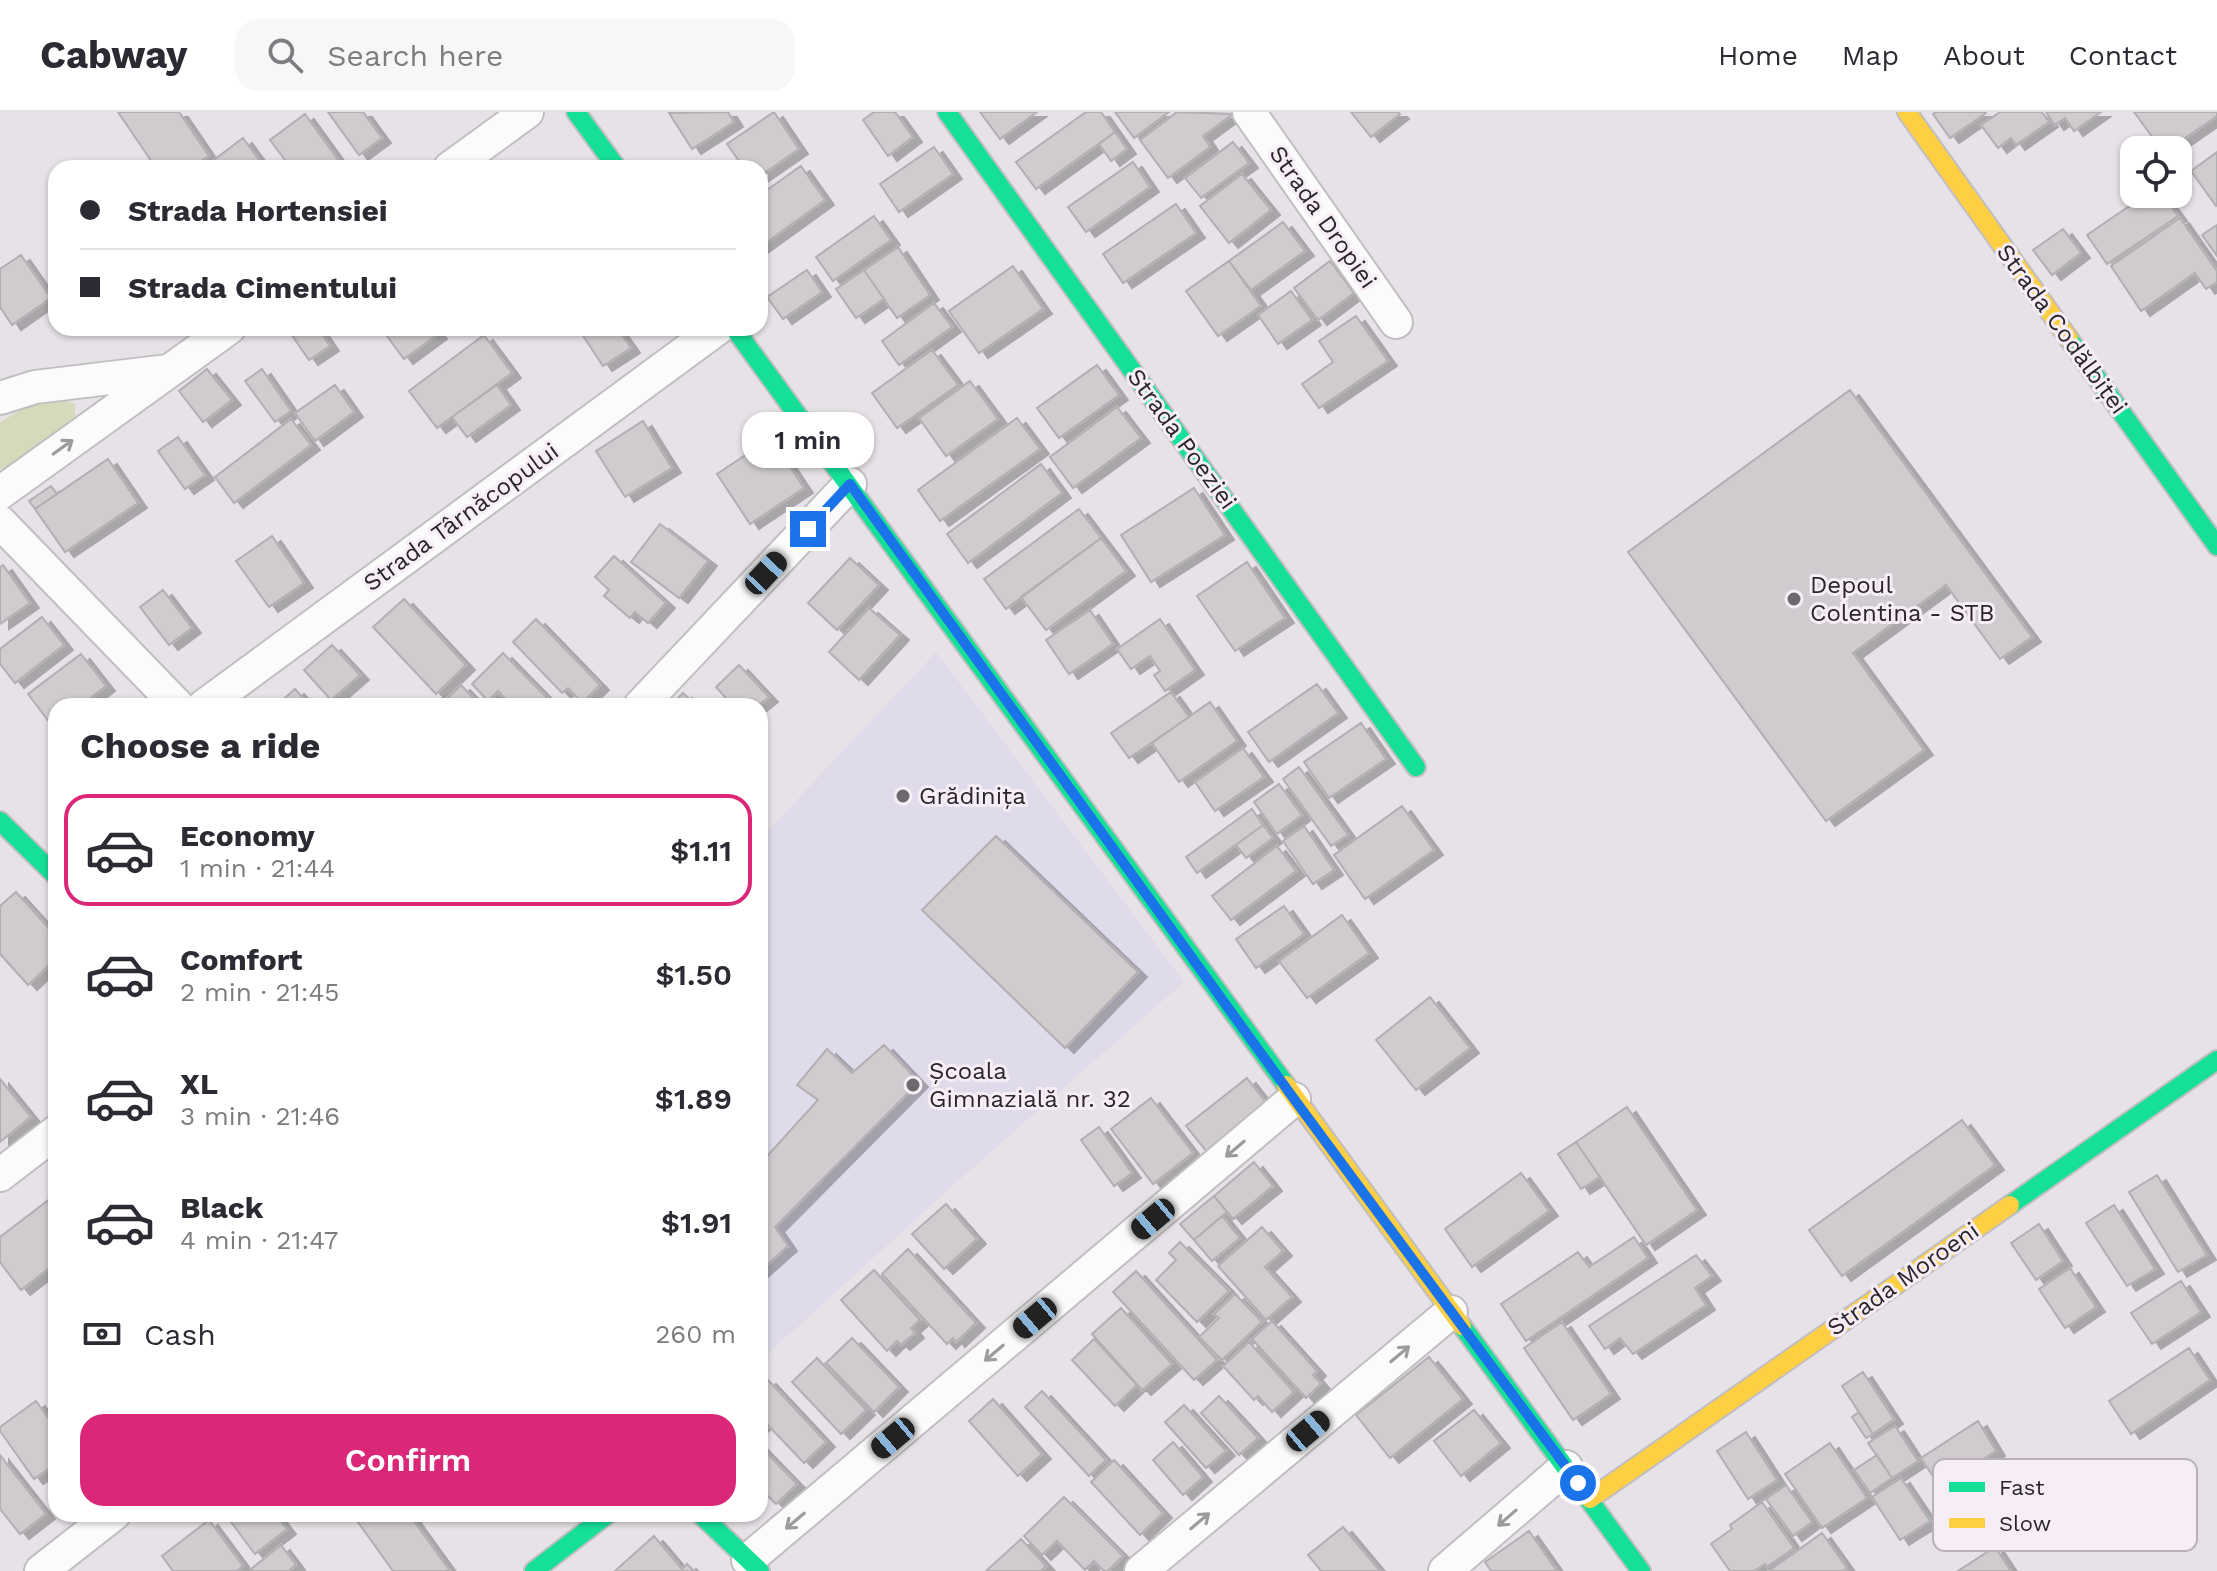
<!DOCTYPE html>
<html lang="en">
<head>
<meta charset="utf-8">
<style>
  :root { --surface:#fff; --page:#f7f7f7; --text:#2b2b33; --muted:#7c7c81; --line:#e1e1e2; --accent:#db2777 }
  body { margin:0; font-family:"Work Sans",sans-serif; background:var(--page); color:var(--text); height:100vh; display:flex; flex-direction:column; font-size:30px; white-space:nowrap }
  * { box-sizing:border-box; margin:0 }
  p { font-size:26px; color:var(--muted) }
  .icon { flex:none; width:44px; height:44px; fill:none; stroke:currentColor; stroke-width:2; stroke-linecap:round; stroke-linejoin:round }
  .map { position:relative; flex:1; overflow:hidden }
  .panel { position:absolute; left:48px; top:586px; width:720px; height:824px; display:flex; flex-direction:column; background:var(--surface); border-radius:24px; box-shadow:0 2px 6px #0004 }
  .panel>* { flex:none }
  .top-card { position:absolute; left:48px; top:48px; width:720px; height:176px; border-radius:24px; box-shadow:0 2px 6px #0004; display:grid; align-content:center; height:176px; padding:0 32px; background:var(--surface) }
  .tools { position:absolute; left:2120px; top:24px; display:grid; gap:16px }
  .tools a { display:grid; place-items:center; width:72px; height:72px; border-radius:16px; background:var(--surface); box-shadow:0 2px 6px #0004; font-size:40px }
  .end { position:absolute; width:36px; height:36px; margin:-18px; border:10px solid #1a73e8; background:#fff; box-shadow:0 0 0 4px #fff }
  .from { border-radius:50% }
  .bubble { position:absolute; height:56px; border-radius:24px; background:var(--surface); box-shadow:0 2px 6px #0004; font-size:26px; font-weight:600; line-height:56px; text-align:center }
  .car { position:absolute; width:24px; height:48px; margin:-24px -12px; border-radius:10px; box-shadow:0 0 6px 2px #0007; background:linear-gradient(#222 24%,#8ab4d8 0 40%,#222 0 76%,#8ab4d8 0 86%,#222 0) }
  .top-card b { display:flex; align-items:center; gap:28px; height:76px; font-size:30px }
  .top-card b+b { border-top:2px solid var(--line) }
  .top-card i { width:20px; height:20px; background:var(--text) }
  ul { padding:0; list-style:none }
  li { display:flex; align-items:center; gap:24px; height:112px; margin:0 16px 12px; padding:0 16px; border:4px solid transparent; border-radius:24px }
  li div { flex:1 }
  li b { display:block; font-size:30px }
  li em { font-style:normal; font-weight:600 }
  li.selected { border-color:var(--accent) }
  li>.icon { width:72px; height:72px; stroke-width:1.5 }
  h2 { padding:0 32px; font-size:36px; line-height:96px }
  .pay { display:flex; align-items:center; gap:20px; height:88px; padding:0 32px; font-size:30px }
  .pay p { margin-inline-start:auto }
  .button { display:flex; gap:16px; margin-top:auto; padding:16px 32px }
  .button a { flex:1; height:92px; border-radius:24px; background:var(--accent); color:#fff; font-size:32px; font-weight:600; line-height:92px; text-align:center }
  header { display:flex; align-items:center; gap:48px; box-sizing:border-box; height:112px; padding:0 40px; background:var(--surface); border-bottom:2px solid var(--line) }
  header strong { font-size:38px }
  nav { display:flex; gap:44px; margin-inline-start:auto; font-size:28px }
  .search { width:560px; height:72px; background:var(--page); display:flex; align-items:center; gap:20px; box-sizing:border-box; padding:0 28px; border-radius:24px; color:var(--muted); font-size:30px }
  .map>svg:first-child { display:block }
</style>
</head>
<body>
<header>
<strong>Cabway</strong>
<div class="search"><svg class="icon" aria-label="search" viewBox="0 0 24 24"><circle cx="10" cy="10" r="6"/><path d="M15 15l6 6"/></svg>Search here</div>
<nav><a>Home</a><a>Map</a><a>About</a><a>Contact</a></nav>
</header>
<div class="map">
<svg width="2217" height="1459" viewBox="0 0 2217 1459">
  <defs>
    <filter id="shadow"><feDropShadow dx="9" dy="5" stdDeviation="0" flood-color="#0004"/></filter>
  </defs>
  <rect width="100%" height="100%" fill="#e7e2e7"/>
  <!-- education -->
  <path fill="#dfdbea" d="M936,540l248,330 -235,207 -189,172v-522z"/>
  <!-- green -->
  <path fill="#d6daba" d="M64,288l11,4v12l-4,6 -64,46 -7,1v-46c21,-15 38,-22 64,-23z"/>
  <!-- building -->
  <path fill="#cfcbcf" stroke="#b2afb2" stroke-width="2" filter="url(#shadow)" d="M118,0h61l30,44 -19,12h-34z
    M328,0h35l19,26 -23,17z
    M728,0l6,10 -42,27 -23,-36z
    M774,0l25,37 -39,27v-8h-16l-17,-24z
    M874,0h21l18,25 -25,19 -25,-36z
    M980,0h57l-37,27z
    M1086,0h15l14,20 -79,57 -20,-27z
    M1115,0h54l-35,26z
    M1177,0l56,2 -30,22 7,11 -42,31 -28,-38z
    M1351,0h47l2,2 -29,23z
    M1936,0h50v1l-36,25 -17,-24z
    M2000,0h42l7,10 -33,23 -5,-7 -13,10 -17,-23z
    M2046,0h55l-27,19 -9,-13 -10,7z
    M2134,0h83v4l-49,34h-6z
    M305,2l39,54h-53l-21,-28z
    M1115,20l12,17 -16,12 -12,-17z
    M243,26l22,30h-51l-4,-5z
    M1233,30l16,21 -48,35 -16,-20z
    M934,35l19,27 -54,38 -19,-28z
    M2217,40v53l-1,1 -25,-35z
    M1133,50l17,25 -64,45 -18,-25z
    M801,54l24,34 -65,47v-52z
    M1242,62l29,36 -42,33 -29,-37z
    M2147,82h15l16,22 -71,48 -20,-29z
    M1176,92l20,29 -73,50 -20,-29z
    M874,104l17,24 -58,41 -17,-24z
    M2180,106l37,53v11l-11,7 -11,-16 -54,38 -30,-45z
    M1283,110l22,29 -54,39 -22,-29z
    M2217,113v31l-15,-21z
    M2063,117l18,24 -29,22 -19,-25z
    M898,135l32,48 -33,23 -33,-48z
    M21,143l30,43 -39,27 -12,-18v-38z
    M1229,149l32,45 -43,30 -32,-45z
    M1330,149l24,32 -36,27 -24,-32z
    M1013,154l30,43 -64,44 -30,-42z
    M807,158l15,22 -39,27 -16,-22z
    M864,158l20,29 -28,19 -20,-29z
    M1291,179l21,29 -34,24 -20,-29z
    M934,191l18,24 -53,38 -17,-24z
    M1356,204l32,45 -69,47 -17,-24 31,-22 -14,-21z
    M287,216h31l12,18 -21,14z
    M381,216h53l4,6 -34,25z
    M578,216h39l14,20 -28,18z
    M484,223l28,38 -75,55 -28,-37z
    M932,238l26,35 -61,43 -25,-35z
    M1097,253l22,30 -60,43 -22,-30z
    M207,257l25,31 -29,22 -24,-31z
    M262,257l29,42 -16,11 -30,-41z
    M970,269l28,38 -52,37 -27,-38z
    M335,273l19,27 -39,29 -20,-28z
    M497,273l14,20 -44,32 -15,-20z
    M1850,278l182,247 -32,22 -54,-74 -93,68 71,97 -98,71 -198,-269z
    M1117,295l24,31 -68,50 -23,-31z
    M1017,306l23,31 -100,72 -22,-31z
    M291,307l20,26 -77,58 -19,-26z
    M643,309l29,47 -47,29 -29,-46z
    M178,325l27,38 -20,14 -27,-38z
    M771,326l33,50 -54,36 -33,-50z
    M108,347l30,44 -73,49 -30,-43z
    M1041,352l21,29 -94,70 -21,-29z
    M51,374l6,8 -22,15 -6,-8z
    M1194,376l31,47 -74,47 -30,-47z
    M1079,397l22,29 -95,71 -22,-30z
    M660,412l48,37 -29,37 -48,-36z
    M272,424l32,47 -35,24 -33,-46z
    M1101,426l25,33 -80,59 -25,-33z
    M614,444l52,47 -18,20 -13,-11 -5,6 -26,-22 5,-6 -14,-13z
    M850,446l29,27 -42,45 -29,-27z
    M1247,450l38,56 -50,33 -38,-55z
    M3,453l27,38 -30,21v-57z
    M163,478l29,38 -23,17 -29,-38z
    M404,487l62,66 -30,29 -63,-67z
    M869,496l31,27 -41,45 -30,-28z
    M1090,498l23,34 -44,30 -23,-34z
    M42,505l22,28 -49,38 -15,-19v-15z
    M536,507l64,66 -18,18 -14,-15 -6,5 -49,-51z
    M1160,507l35,51 -30,21 -11,-16 6,-4 -10,-15 -19,13 -14,-20z
    M332,533l28,30 -29,25 -27,-30z
    M503,541l52,53h-43l-14,-15 -10,10 -16,-17z
    M81,542l25,32 -26,20h-24v18l-3,3 -25,-33z
    M739,553l30,32 -11,9h-25l-17,-19z
    M1317,572l21,29 -69,49 -21,-30z
    M461,573l20,21h-41z
    M295,577l15,17h-34z
    M1171,580l18,25 -60,41 -18,-25z
    M683,581l14,13h-27z
    M1210,590l27,39 -58,41 -27,-39z
    M1361,611l25,36 -57,39 -25,-36z
    M1243,636l21,29 -49,34 -20,-29z
    M1299,655l49,68 -17,11 -48,-67z
    M1279,672l23,31 -25,19 -23,-32z
    M1402,694l32,44 -69,49 -31,-44z
    M1252,697l11,16 -66,48 -11,-16z
    M1263,713l10,13 -27,20 -10,-13z
    M1304,714l30,44 -21,14 -30,-43z
    M996,724l142,136 -73,76 -143,-138z
    M1277,734l19,25 -65,49 -19,-24z
    M16,780l40,44v23l-28,26 -28,-31v-48z
    M1284,794l20,28 -48,34 -20,-29z
    M1342,803l27,38 -62,45 -28,-37z
    M1430,885l40,51 -54,42 -40,-50z
    M884,933l35,37 -144,145 13,19 -28,25v-107l58,-64 -21,-15 30,-36 25,24z
    M1247,966l20,26 -60,48 -21,-26z
    M0,967l31,38 -31,25z
    M1151,986l42,55 -40,31 -42,-55z
    M1627,995l70,103 -51,35 -70,-103z
    M1962,1008l33,45 -153,111 -33,-46z
    M1099,1015l33,46 -18,13 -33,-46z
    M1576,1030l24,35 -19,12 -23,-35z
    M1254,1050l19,24 -40,33 -19,-23z
    M1521,1061l28,38 -77,56 -27,-38z
    M2157,1063l50,80 -29,17 -49,-80z
    M55,1083l1,68 -35,27 -21,-28v-25z
    M1214,1084l13,16 -33,28 -14,-16z
    M946,1092l31,35 -33,30 -32,-35z
    M2114,1093l41,64 -28,17 -41,-63z
    M1222,1104l18,22 -28,23 -18,-21z
    M2039,1112l24,37 -27,19 -25,-37z
    M1262,1115l21,24 -18,16 27,30 -26,23 -48,-54z
    M1634,1125l14,21 -122,83 -25,-37 77,-52 11,15z
    M1180,1130l49,49 -32,31 -41,-42 20,-20 -7,-7z
    M908,1137l68,74 -20,19 -3,-4 -6,6 -65,-70z
    M1696,1143l16,21 -17,12 11,17 -73,49 -13,-16 -15,11 -16,-23z
    M2070,1156l26,39 -31,21 -26,-39z
    M874,1158l46,50 -9,8 4,5 -14,12 -4,-4 -10,10 -46,-51z
    M1136,1159l81,89 -23,20 -81,-88z
    M2181,1169l20,31 -49,32 -21,-31z
    M1235,1182l27,28 -40,38 -23,-23 20,-19 -5,-4z
    M1121,1196l51,56 -30,26 -50,-56z
    M1272,1209l45,50 -4,4 8,9 -15,14 -54,-59z
    M1562,1210l49,72 -38,26 -49,-72z
    M852,1226l47,49 -25,25 -48,-49z
    M1094,1227l43,46 -22,21 -43,-46z
    M1249,1230l45,50 -22,20 -14,-16 -4,4 -31,-34z
    M2189,1236l21,32 -79,54 -22,-33z
    M1429,1245l34,42 -73,59 -34,-43z
    M817,1246l49,52 -25,24 -49,-52z
    M1863,1260l31,47 -21,15 -31,-48z
    M767,1267l59,63 -22,21 -39,-41 -5,4v-41z
    M1042,1279l64,69 -17,16 -64,-69z
    M1219,1284l39,42 -19,17 -38,-42z
    M993,1287l49,55 -24,22 -49,-55z
    M36,1289l20,28v35l-22,15 -34,-48v-4z
    M1184,1293l42,46 -20,17 -41,-46z
    M1474,1298l27,33 -40,33 -27,-35z
    M1859,1300l14,22 -7,4 -14,-21z
    M1978,1309l18,30 -56,36 -19,-29z
    M1895,1314l23,35 -26,17 -24,-35z
    M1746,1320l31,48 -29,19 -31,-48z
    M1173,1330l30,35 -20,18 -30,-35z
    M1830,1331l37,55 -45,30 -37,-54z
    M760,1334l37,38 -21,20 -16,-16z
    M0,1343l46,59 -26,20 -20,-25z
    M1877,1343l15,23 -22,15 -16,-23z
    M1114,1348l49,53 -23,22 -49,-53z
    M1901,1366l29,43 -30,19 -28,-43z
    M1786,1373l26,37 -19,14 -27,-37z
    M1064,1385l59,59 -15,15h-4l-10,-10 -9,9 -28,-29 -15,14 -18,-19z
    M1762,1390l32,46 -27,19 -2,-3 -11,7h-24l-19,-27 21,-15 -2,-4z
    M225,1402h50l12,15 -32,25z
    M361,1402h48l41,57h-57l-38,-53z
    M209,1408l34,46 -6,5h-64l-11,-15z
    M1343,1415l37,44h-59l-13,-16z
    M1529,1419l28,40h-66l-6,-9z
    M1822,1421l25,35 -4,3h-74z
    M654,1424l28,33 5,-5 7,7h-79z
    M1021,1427l25,27 -5,5h-55z
    M281,1433l15,20 -8,6h-36l-1,-2z
    M1995,1435l16,24h-53z"/>
  <g fill="none" stroke-linecap="round" stroke-linejoin="round">
    <defs>
      <path id="street" d="M1249,0l147,210
        M450,56l77,-56
        M0,286l35,-11 133,-16
        M0,381l229,-165
        M0,410l178,184
        M204,594l514,-378
        M640,594l210,-222
        M0,1063l56,-43
        M748,1448l546,-461
        M41,1459l73,-57
        M1141,1459l310,-259
        M1445,1459l121,-104"/>
      <path id="fast" d="M576,0l41,56
        M947,0l469,655
        M734,216l552,757
        M2069,227l148,207
        M0,709l56,55
        M2010,1093l207,-145
        M1462,1214l179,245
        M700,1402l60,57
        M534,1459l74,-57"/>
      <path id="slow" d="M1907,0l162,227
        M1286,973l176,241
        M1590,1387l420,-294"/>
    </defs>
    <!-- street casing -->
    <use href="#street" stroke="#c1bec1" stroke-width="36"/>
    <!-- fast casing -->
    <use href="#fast" stroke="#c1bec1" stroke-width="22"/>
    <!-- slow casing -->
    <use href="#slow" stroke="#c1bec1" stroke-width="22"/>
    <!-- street -->
    <use href="#street" stroke="#fbfbfb" stroke-width="32"/>
    <!-- fast -->
    <use href="#fast" stroke="#16e098" stroke-width="18"/>
    <!-- slow -->
    <use href="#slow" stroke="#ffcf43" stroke-width="18"/>
  </g>
  <!-- one-way arrows -->
  <defs><path id="oneway-shaft" d="M-6 0H5M1.5-3L5.5 0L1.5 3" fill="none" stroke-width="1.6" stroke-linecap="round" stroke-linejoin="round" transform="scale(2)"/></defs>
  <g stroke="#9d9b9d">
    <use href="#oneway-shaft" transform="translate(63 335) rotate(-36)"/>
    <use href="#oneway-shaft" transform="translate(1235 1037) rotate(140)"/>
    <use href="#oneway-shaft" transform="translate(994 1241) rotate(140)"/>
    <use href="#oneway-shaft" transform="translate(1400 1242) rotate(-40)"/>
    <use href="#oneway-shaft" transform="translate(1507 1406) rotate(139)"/>
    <use href="#oneway-shaft" transform="translate(795 1409) rotate(140)"/>
    <use href="#oneway-shaft" transform="translate(1200 1409) rotate(-40)"/>
  </g>
  <g fill="none" stroke-linecap="round" stroke-linejoin="round">
    <!-- route -->
    <path stroke="#1a73e8" stroke-width="10" d="M808,417l42,-45 444,615 284,384"/>
  </g>
  <!-- markers -->
  <g fill="#6c686c" stroke="#f6edf6" stroke-width="3">
    <circle cx="1794" cy="487" r="8"/>
    <circle cx="903" cy="684" r="8"/>
    <circle cx="913" cy="973" r="8"/>
  </g>
  <g text-anchor="middle" dominant-baseline="central" stroke-width="6" stroke-linejoin="round" paint-order="stroke">
    <!-- street labels -->
    <g font-size="24" fill="#2a262a" stroke="#f6edf6">
      <text transform="translate(1323 105) rotate(55)">Strada Dropiei</text>
      <text transform="translate(2062 217) rotate(54)">Strada Codălbiței</text>
      <text transform="translate(1182 327) rotate(54)">Strada Poeziei</text>
      <text transform="translate(461 405) rotate(-36)">Strada Târnăcopului</text>
      <text transform="translate(1903 1167) rotate(-35)">Strada Moroeni</text>
    </g>
    <!-- poi labels -->
    <g font-size="24" fill="#2a262a" stroke="#f6edf6" text-anchor="start">
      <text x="1810" y="473">Depoul<tspan x="1810" dy="28">Colentina - STB</tspan></text>
      <text x="919" y="684">Grădinița</text>
      <text x="929" y="959">Școala<tspan x="929" dy="28">Gimnazială nr. 32</tspan></text>
    </g>
  </g>
  <!-- legend -->
  <rect x="1933" y="1347" width="264" height="92" rx="12" fill="#f6edf6" stroke="#b9b1b9" stroke-width="2"/>
  <rect x="1949" y="1370" width="36" height="10" fill="#16e098"/>
  <rect x="1949" y="1406" width="36" height="10" fill="#ffcf43"/>
  <g font-size="22" fill="#2a262a">
    <text x="1999" y="1383">Fast</text>
    <text x="1999" y="1419">Slow</text>
  </g>
</svg>
<div class="tools">
<a><svg class="icon" aria-label="locate" viewBox="0 0 24 24"><circle cx="12" cy="12" r="6"/><path d="M12 2v4M12 18v4M2 12h4M18 12h4"/></svg></a>
</div>
<i class="end from" style="left:1578px;top:1371px"></i>
<i class="end" style="left:808px;top:417px"></i>
<div class="bubble" style="left:742px;top:300px;width:132px">1 min</div>
<i class="car" style="left:766px;top:461px;rotate:43deg"></i>
<i class="car" style="left:1153px;top:1107px;rotate:230deg"></i>
<i class="car" style="left:1035px;top:1206px;rotate:230deg"></i>
<i class="car" style="left:1308px;top:1319px;rotate:50deg"></i>
<i class="car" style="left:893px;top:1326px;rotate:230deg"></i>
<div class="top-card">
<b><i class="from"></i>Strada Hortensiei</b>
<b><i></i>Strada Cimentului</b>
</div>
<section class="panel">
<h2>Choose a ride</h2>
<ul>
<li class="selected"><svg class="icon" aria-label="car" viewBox="0 0 24 24"><path d="M5 17H2v-5l4-1 3-4h7l3 4 3 1v5h-3M9 17h6M6 11h13"/><circle cx="7" cy="17" r="2"/><circle cx="17" cy="17" r="2"/></svg><div><b>Economy</b><p>1 min · 21:44</p></div><em>$1.11</em></li>
<li><svg class="icon" aria-label="car" viewBox="0 0 24 24"><path d="M5 17H2v-5l4-1 3-4h7l3 4 3 1v5h-3M9 17h6M6 11h13"/><circle cx="7" cy="17" r="2"/><circle cx="17" cy="17" r="2"/></svg><div><b>Comfort</b><p>2 min · 21:45</p></div><em>$1.50</em></li>
<li><svg class="icon" aria-label="car" viewBox="0 0 24 24"><path d="M5 17H2v-5l4-1 3-4h7l3 4 3 1v5h-3M9 17h6M6 11h13"/><circle cx="7" cy="17" r="2"/><circle cx="17" cy="17" r="2"/></svg><div><b>XL</b><p>3 min · 21:46</p></div><em>$1.89</em></li>
<li><svg class="icon" aria-label="car" viewBox="0 0 24 24"><path d="M5 17H2v-5l4-1 3-4h7l3 4 3 1v5h-3M9 17h6M6 11h13"/><circle cx="7" cy="17" r="2"/><circle cx="17" cy="17" r="2"/></svg><div><b>Black</b><p>4 min · 21:47</p></div><em>$1.91</em></li>
</ul>
<div class="pay"><svg class="icon" aria-label="cash" viewBox="0 0 24 24"><path d="M3 7h18v10H3z"/><circle cx="12" cy="12" r="2"/></svg>Cash<p>260 m</p></div>
<div class="button"><a>Confirm</a></div>
</section>
</div>
</body>
</html>
